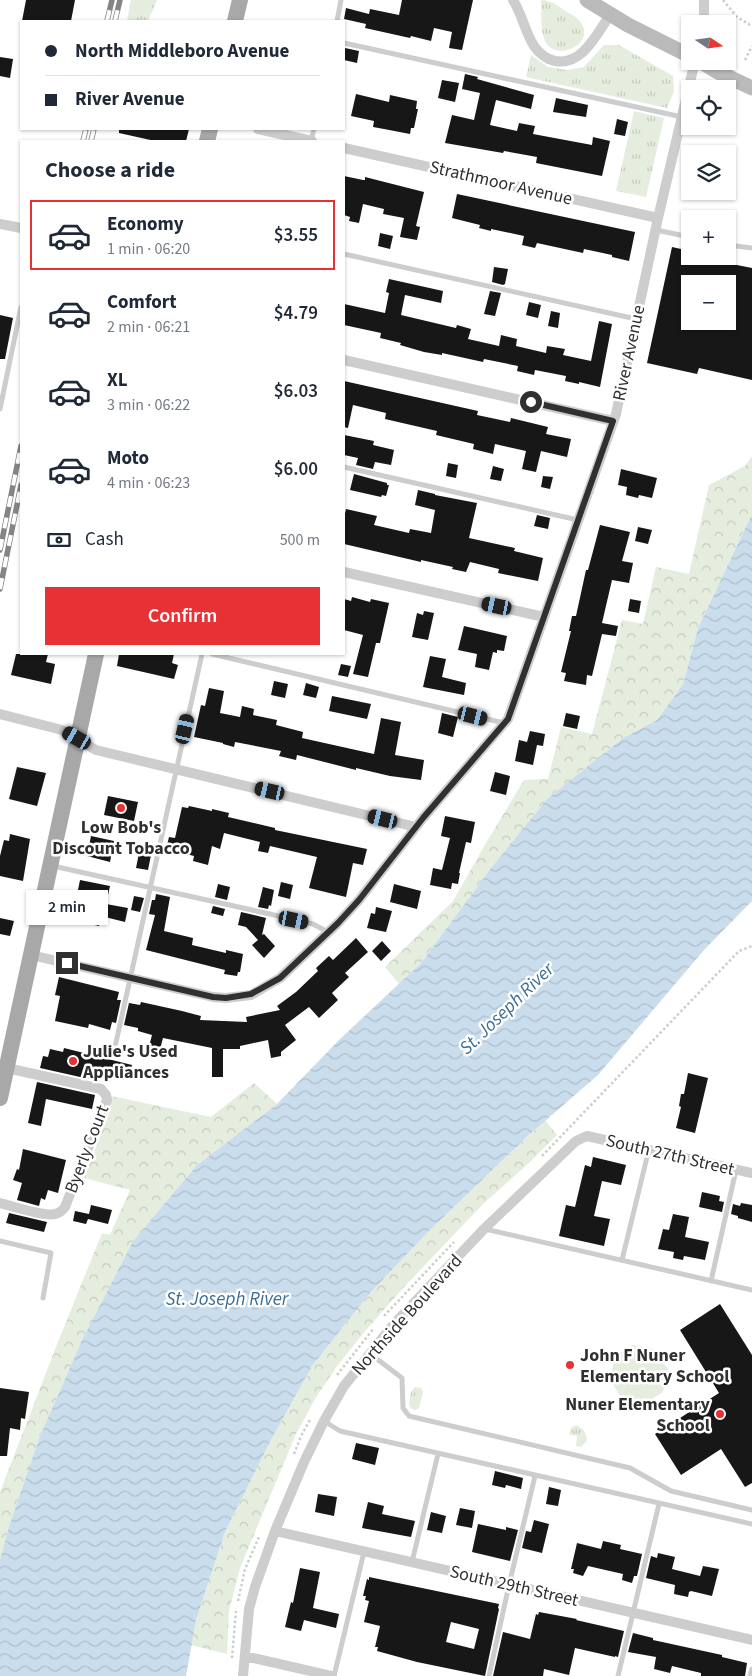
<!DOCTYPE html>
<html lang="en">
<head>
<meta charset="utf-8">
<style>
  :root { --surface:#fff; --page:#f6f6f7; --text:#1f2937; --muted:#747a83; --line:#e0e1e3; --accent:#e83135 }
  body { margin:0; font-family:"Source Sans 3",sans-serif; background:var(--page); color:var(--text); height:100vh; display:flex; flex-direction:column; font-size:19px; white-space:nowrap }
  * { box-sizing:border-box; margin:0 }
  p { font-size:16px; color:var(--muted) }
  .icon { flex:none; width:28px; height:28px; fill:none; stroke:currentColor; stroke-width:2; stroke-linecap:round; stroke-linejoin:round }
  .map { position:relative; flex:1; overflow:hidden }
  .sheet { position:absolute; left:20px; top:140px; width:325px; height:515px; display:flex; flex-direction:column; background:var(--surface); border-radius:0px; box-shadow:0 1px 4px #0004 }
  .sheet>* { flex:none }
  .top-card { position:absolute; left:20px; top:20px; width:325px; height:110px; border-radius:0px; box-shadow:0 1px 4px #0004; display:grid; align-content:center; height:110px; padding:0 25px; background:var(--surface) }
  .needle { width:32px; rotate:103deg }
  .fabs { position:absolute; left:681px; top:15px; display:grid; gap:10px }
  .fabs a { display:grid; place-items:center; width:55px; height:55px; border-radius:0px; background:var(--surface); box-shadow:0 1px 4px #0004; font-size:25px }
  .end { position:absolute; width:22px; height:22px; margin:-11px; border:6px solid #303030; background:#fff; box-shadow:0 0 0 2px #fff }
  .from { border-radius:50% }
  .bubble { position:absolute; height:35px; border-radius:0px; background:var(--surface); box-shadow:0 1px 4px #0004; font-size:16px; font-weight:600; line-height:35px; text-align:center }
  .car { position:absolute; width:15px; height:30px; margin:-15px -8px; border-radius:6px; box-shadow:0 0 4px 1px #0007; background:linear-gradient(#222 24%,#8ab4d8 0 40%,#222 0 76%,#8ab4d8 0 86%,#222 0) }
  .top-card b { display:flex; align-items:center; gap:18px; height:48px; font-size:19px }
  .top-card b+b { border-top:1px solid var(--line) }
  .top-card i { width:12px; height:12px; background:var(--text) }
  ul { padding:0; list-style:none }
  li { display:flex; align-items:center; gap:15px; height:70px; margin:0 10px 8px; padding:0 15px; border:2px solid transparent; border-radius:0px }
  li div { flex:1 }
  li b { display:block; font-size:19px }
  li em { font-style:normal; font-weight:600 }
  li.selected { border-color:var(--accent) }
  li>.icon { width:45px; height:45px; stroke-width:1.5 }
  h2 { padding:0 25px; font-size:22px; line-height:60px }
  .pay { display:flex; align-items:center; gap:12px; height:55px; padding:0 25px; font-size:19px }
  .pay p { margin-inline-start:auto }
  .button { display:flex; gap:10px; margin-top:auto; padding:10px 25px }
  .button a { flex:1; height:58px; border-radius:0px; background:var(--accent); color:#fff; font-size:20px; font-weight:600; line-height:58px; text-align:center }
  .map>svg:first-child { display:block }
</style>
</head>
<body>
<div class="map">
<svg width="752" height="1676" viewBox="0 0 752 1676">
  <defs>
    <pattern id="grass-tufts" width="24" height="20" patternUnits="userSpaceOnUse" patternTransform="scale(1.25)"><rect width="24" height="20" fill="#e5edde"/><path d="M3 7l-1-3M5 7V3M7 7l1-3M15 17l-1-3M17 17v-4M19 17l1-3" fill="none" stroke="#c5ccbf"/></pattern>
    <pattern id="forest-crowns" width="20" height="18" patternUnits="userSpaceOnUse" patternTransform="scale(1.25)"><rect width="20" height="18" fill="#e5edde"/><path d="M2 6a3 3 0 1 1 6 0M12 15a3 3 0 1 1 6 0" fill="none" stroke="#c5ccbf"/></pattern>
    <pattern id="water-waves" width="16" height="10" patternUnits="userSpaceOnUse" patternTransform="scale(1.25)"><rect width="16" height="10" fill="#cadded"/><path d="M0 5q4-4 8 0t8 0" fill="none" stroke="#aebecc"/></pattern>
  </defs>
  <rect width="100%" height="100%" fill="#fff"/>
  <!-- grass -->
  <path fill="url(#grass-tufts)" d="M131,0h26l-9,21h-21z
    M541,0c10,0 16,5 24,11 4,2 10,5 13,8 24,24 -28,49 -35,16 -3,-11 -1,-24 -2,-35z
    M604,45h15l54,31 1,15 -7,17 -141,-31 5,-22 17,12 19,3 17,-3z
    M634,111l30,7 -18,79 -30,-6z
    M415,1387l6,1 2,4 -4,16 -4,2 -3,-1 -3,-4 2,-13z
    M576,1425c7,3 11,8 11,16l-6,6 -5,-1 1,-10 -8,-2 2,-6z"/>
  <!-- forest -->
  <path fill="url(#forest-crowns)" d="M752,456v58l-54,114 -15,56 -26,36 -34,18 -75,60 -57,70 -70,95 -22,21 -14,-17 68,-66 33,-58 38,-63 24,-1 13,-52 31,7 30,-114 21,4 13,-57 33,7 20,-89 36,-19z
    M254,1083l23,21 -80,61 -64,76 -51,99 -42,96 -40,124v-68l56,-145 46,-114 8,2 20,-45 -46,-12 27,-70v-12l100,21z
    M545,1120l12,15 -28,28 -45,40 -79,83 -39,44 -29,36 -22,33 -19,35 -56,134 -11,43 -2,43 -36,-9 5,-25 29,-88 46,-92 41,-74 58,-73 59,-62z"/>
  <!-- park -->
  <path fill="#e5edde" d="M633,1345l20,4 15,20 -5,23 -19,12 -22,-5 -12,-20 5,-23z"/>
  <!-- water -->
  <path fill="url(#water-waves)" d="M752,514v387l-48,49 -106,125 -68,59 -101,97 -59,62 -58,73 -41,74 -46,92 -29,88 -10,56h-186v-116l10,-36 30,-88 42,-96 51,-99 64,-76 80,-61 62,-64 82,-77 70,-95 57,-70 75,-60 34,-18 26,-36 15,-56z"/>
  <!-- building -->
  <path fill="#171717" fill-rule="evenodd" d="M26,0h49l-4,21h-49z
    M402,0h71l-11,50 -13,-2 3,-16 -18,-4 -3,13 -20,-5 -1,2 -45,-10 1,-4 -22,-5 2,-11 23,6 1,-5 29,6z
    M345,48l14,3 -2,12 -13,-3z
    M0,57l13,2 -3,19 -10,-2z
    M465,74l13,3 -1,2 57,16 -3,14 -35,-9 -6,25 27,6 2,-8 16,3 -2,8 59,11 1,-8 17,4 -8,35 -66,-13 1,-6 -33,-6 -1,2 -58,-10 7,-28 22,5 6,-27 -18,-4z
    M442,80l17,3 -4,19 -17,-4z
    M356,94l33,8 1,-7 27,6 -1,8h2l-4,19h-3l-1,6 -26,-5 -11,-2 1,-6 -23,-5z
    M556,98l32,7 -2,12 -33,-5z
    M617,119l11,3 -3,14 -11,-2z
    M119,129h70l-3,12h-31l-36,-8z
    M344,176l19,4h2v-3l59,15 -8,34 4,1 -3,13 -17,-3 4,-19 -21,-4 1,-5 -21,-5 -4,19 -10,-2 1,-4 -6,-2z
    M457,194l178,38 -6,29 -17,-4v-2l-28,-6 -1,4 -46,-10 -2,5 -13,-3 2,-9 -33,-7v2l-12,-3 1,-3 -28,-7z
    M380,233l13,3 -3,13 -12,-3z
    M672,247l18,4v5h24l14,3 -1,4 25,5v112l-53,-12 -2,6 -50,-11zM690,284h38v37h-38z
    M494,267l14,2 -3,15 -2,1 -11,-3z
    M389,279l54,12 -2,12 -36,-8 -4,20 55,13 1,-3 14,4 -3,10 31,7 2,-11 16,4 -1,7 30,7 1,-7 18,3 -2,6 28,6 8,-40 13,3 -12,63 -21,-5v2l-14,-3 1,-5 -31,-6 -1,5 -17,-4 1,-5 -34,-7 -1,3 -41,-9v2l-18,-3 -24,-7 1,-2 -21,-5 1,-5 -37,-8v-21l41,9 4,-20 -3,-1z
    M490,291l11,2 -6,23 -11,-2z
    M529,302l12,3 -3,13 -12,-3z
    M551,311l9,2 -2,15 -10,-2z
    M0,315l13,3 -8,41h-5z
    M344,381l134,30 -1,4 33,7 1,-4 37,9 -2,7 25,5 -4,18 -26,-6 -5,21 -14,-3 4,-18 -31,-7 -2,10 -20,-5 1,-5 -38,-9 1,-4 -52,-12 1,-6 -33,-8 -5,23 -4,-1z
    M344,435l30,6 -1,4 21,5 -3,15 -16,-3 -2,7 -17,-4 2,-7 -14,-3z
    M448,463l10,2 -2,13 -10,-2z
    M493,466l11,3 -3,12 -11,-2z
    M621,469l36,9 -5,20 -13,-3 -1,3 -12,-3 1,-8 -9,-2z
    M354,474l33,9v2h2l-3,11 -4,-1 -1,2 -31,-7z
    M543,476l10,1 -3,12 -9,-2z
    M418,490l17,4v1l42,8 -8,35 46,10 -1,3 29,7 -5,23 -40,-8 1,-4 -29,-7 -4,10 -14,-3 1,-2 -32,-7v2l-77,-18v-26l2,-9 31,7 -3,9 35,8 1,-4 21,4 4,-23 -20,-5z
    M537,515l13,3 -2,11 -14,-3z
    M600,525l30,7 -8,29 11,2 -4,20 -17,-3 -10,43 16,3 -2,10 -14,-2 -10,42 -5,-1 -1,10 -22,-4 2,-8 -5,-1 10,-41h-2l3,-15h4l10,-46h2z
    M638,527l14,3 -4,14 -13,-3z
    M352,597l18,5 1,-3 18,4 -9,40h-4l-8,34 -15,-3 10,-39 -19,-5v-31l7,2z
    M630,599l11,2 -2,12 -11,-2z
    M424,611l10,2 -6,27 -16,-3 5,-24 6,2z
    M464,626l43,10 -3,15 -7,-1v3l-4,-1 -4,18 -14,-3 2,-13 -19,-4z
    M16,654h32l-2,8 9,2 -4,20 -40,-9z
    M119,654h55l-2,9 6,2 -4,14 -57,-13z
    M430,656l16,3 -4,18 24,6 -2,12 -41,-8z
    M341,664l10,2 -3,11 -10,-2z
    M274,681l14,3 -3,14 -14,-3z
    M306,683l13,4 -3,11 -13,-3z
    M209,688l15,3 -4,22 20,4 2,-11 12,3 -1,6 24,5 -1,5 27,7 -1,6 72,16 7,-36 20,4 -6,33 29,5 -3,20 -31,-4 -34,-8v2l-59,-15 -1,5 -17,-4 2,-5 -46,-9 -1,5 -11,-3v-1l-29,-6 7,-32 4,1z
    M332,696l39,8 -4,15 -38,-8z
    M442,713l16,4 -5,20 -15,-4z
    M566,713l14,3 -3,13 -14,-3z
    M530,731l15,3 -2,12 -6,-1 -4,20 -18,-4 4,-21 8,2z
    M17,767l29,6 -9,33 -28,-7z
    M495,772l15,4 -4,19 -16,-4z
    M108,796l30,6 -4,19 -30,-6z
    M189,806l23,5v-2l17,4 -1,4 47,11v2l92,19 -4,16 -10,-2 -7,34 -37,-9 8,-31 -47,-11 -2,7 -10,-2 2,-9 -36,-9 -4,16 -8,-3 -4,19 -15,-4 1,-5 -28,-7 3,-12 6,1 7,-31 6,1z
    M445,816l30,6 -4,21 -5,-1 -7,31h1l-2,11 -6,-1 -1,6 -21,-4 3,-17 9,2 8,-32 -9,-2z
    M10,834l20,5 -7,42 -23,-5v-20l4,-16 5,1z
    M91,836l23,5 -4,21 -23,-6z
    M139,853l12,2 -3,15 -12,-2z
    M80,880l30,6 -4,18 22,4 -3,14 -24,-6 -2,10 -27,-6z
    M281,882l12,3 -3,14 -12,-3z
    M218,884l12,3 -3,13 -12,-3z
    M394,884l27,7 -4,18 -27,-7z
    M263,887l11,3 -3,16 -2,-1 -1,4 -10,-2z
    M156,894l14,3 -6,34 29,7 -1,7 34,8v-3l17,4 -3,18h-2l-1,4 -13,-2 1,-4 -79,-20 9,-35 -6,-1 3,-14h3z
    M134,896l10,2 -4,14 -9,-2z
    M213,906l12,3 -2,7 -12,-3z
    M376,907l16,4 -6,21 -19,-4 4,-15 4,1z
    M241,912l25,6 -4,17 2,-1 11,12 -11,12 -12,-13 6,-5 -12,-13 -8,-2z
    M0,918l14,3 -4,15 -10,-2z
    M356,938l12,14 -23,21 4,4 -17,16 6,7 -19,18 -10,-11 -24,18 11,15 -15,12v4l-10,2 -3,-18 -28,6v3h-17v28h-11v-29l-49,-10 -5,19 -11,-3 5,-19 -14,-4v-3l-14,-3 5,-22 11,2 1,-3 41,9 19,5 -1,4 47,2 -1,-5 34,-7 -3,-4 19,-14 22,-21 -2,-3 13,-12 4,4z
    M382,941l9,10 -10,10 -9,-10z
    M59,977l60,15 -2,8h4l-5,23 -4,-1 -2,8 -21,-6 -1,4 -33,-7 5,-25 -5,-1z
    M64,1048l68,17 -4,14 -25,-5 -1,5 -3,-1 -1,3 -58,-13 3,-12 5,1 2,-8 13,3z
    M688,1073l20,5 -13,55 -19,-5 5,-21 -2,-1 2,-12h3z
    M37,1082l58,13 -3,14 -46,-10 -5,27 -13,-3z
    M23,1149l43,11 -8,33 -10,-3 -3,10 -4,-2 -2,8 -22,-6 5,-17 -9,-3 4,-11 2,1z
    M593,1157l33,8 -5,20 -19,-4 -8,35 16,3 -6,27 -45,-10 7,-31 9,2 10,-42 6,2z
    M702,1192l18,4 -1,5 5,1 -2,10 -23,-5z
    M741,1203l11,2v17l-14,-4v-2l-7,-2 2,-10 7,2z
    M91,1205l21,5 -4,14 -20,-5 -2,5 -13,-3 2,-10 14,3z
    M9,1213l38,9 -3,10 -38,-9z
    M673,1214l16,3 -4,20 24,5 -4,18 -21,-4 -1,4 -10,-2 1,-6 -16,-3 5,-20 6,1z
    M720,1304l32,51v128l-7,4 -24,-38 -40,26 -26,-41 64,-41 -39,-63z
    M0,1388l29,4 -4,27 -4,-1 -1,12 -10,-2 -3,28h-7z
    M356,1443l23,5 -4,17 -23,-6z
    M495,1471l28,7 -2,11 -15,-4 -1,3 -13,-3z
    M549,1487l12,3 -3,16 -12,-2z
    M318,1494l19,3 -3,19 -19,-4z
    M368,1502l16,4 -2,8 33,7 -4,16 -49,-9z
    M460,1508l15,3 -3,17 -16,-3z
    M431,1512l15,4 -4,17 -15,-3z
    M534,1520l15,4 -7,29 -20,-5 4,-17 5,1z
    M478,1524l28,6v-3l12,3 -8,31 -38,-9z
    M603,1541l18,4 -1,4 22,5 -5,22h-3l-2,7 -10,-3 1,-6 -35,-8 -5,10 -10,-3 1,-4h-3l6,-26 24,6z
    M658,1553l17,4 -3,12 28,7 3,-10 16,3 -7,27 -21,-5 -2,1 -1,5 -14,-3 1,-9 -29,-7 5,-22 6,2z
    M300,1568l20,4 -7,36 26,6 -3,14 -32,-8 -3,11 -16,-4 6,-25 2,1z
    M369,1577l130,27 -1,4 1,1 -14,67 -68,-14 -40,-11 1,-4h-3l5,-21 -16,-4 5,-21 -4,-1 1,-4h-3l4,-17 2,1zM451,1622l28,7 -5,20 -28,-7z
    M539,1612l38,7 -1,1 48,11 -6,26 -3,-1v1l-40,-9 -6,27 -25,-6 -1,7h-50l10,-44 27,7 6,-25 2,1z
    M633,1633l20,5v2l69,15v2l25,6 -2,13h-44v-3l-29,-7 -2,7 -16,-4 2,-12 -28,-5z"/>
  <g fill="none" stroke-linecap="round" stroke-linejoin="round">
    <!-- path -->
    <path stroke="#cdcdcd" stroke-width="2.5" stroke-dasharray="2.5 2.5" stroke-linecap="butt" d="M723,0l14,17 15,9
      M745,60l7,-14
      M542,1156l197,-205 13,-5
      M384,1316l70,-74
      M337,1375l37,-47
      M294,1454l7,-18 10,-18
      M238,1601l7,-32 14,-32
      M232,1658l4,-47"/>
    <!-- lane -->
    <path stroke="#cdcdcd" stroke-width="5" d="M337,21l4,-21
      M344,43l338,74
      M311,141l3,-12
      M656,230l34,7
      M728,245l24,3
      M344,254l292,65
      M0,409l21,-102
      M344,467l234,53
      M212,654l292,69
      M53,866l208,46 52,12 15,8
      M115,1047l87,-393
      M485,1229l267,61
      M0,1241l51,12 -8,45
      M622,1260l27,-111
      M711,1281l25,-111
      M369,1353l33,25 1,30 6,8 221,52 41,23 81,19
      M324,1421l16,10 412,93
      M412,1562l26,-108
      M334,1676l30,-124
      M489,1676l20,-91 26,-109
      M618,1676l41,-172
      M750,1676l2,-7"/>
    <!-- street -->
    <path stroke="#cdcdcd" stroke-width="10" d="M513,0c9,14 12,32 21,46 5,7 12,13 21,15 28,5 42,-28 55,-46
      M704,0v24
      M258,129l54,12
      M344,148l314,70
      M0,224l21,4
      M344,360l269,61
      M344,572l200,45
      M0,714l62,16 34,20 320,77
      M31,955l182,42 13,1 25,-3 29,-17 58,-55 21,-23 64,-82 85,-99 108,-305 42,-196 37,-157
      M0,1203c12,3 45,14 55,11 5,-1 7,-3 10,-7l42,-107 -1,-5 -5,-6 -94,-21
      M275,1531l477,109
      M245,1656l87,20
      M243,1676l6,-67 6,-22 20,-56 29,-69 20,-41 20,-35 50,-62 90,-95 92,-88 11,-5 165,37"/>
    <!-- secondary -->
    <path stroke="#bababa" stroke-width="15" d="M587,0l41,25 62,31
      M700,61l18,11 34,16"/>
    <!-- primary -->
    <path stroke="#a8a8a8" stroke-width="16" d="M235,21l5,-21
      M207,141l3,-12
      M0,1098l96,-444"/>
    <defs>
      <path id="rail" d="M107,21l5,-21
        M115,21l5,-21
        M83,141l3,-12
        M91,141l3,-12
        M0,550l21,-104
        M0,589l21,-104"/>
    </defs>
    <!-- rail casing -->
    <use href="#rail" stroke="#858585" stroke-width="5.5"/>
    <!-- rail -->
    <use href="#rail" stroke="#fff" stroke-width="4" stroke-dasharray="11" stroke-linecap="butt"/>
  </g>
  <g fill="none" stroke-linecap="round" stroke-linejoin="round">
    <!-- route -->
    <path stroke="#303030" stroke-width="6" d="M67,963l146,34 13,1 25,-4 29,-16 58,-55 21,-23 64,-82 85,-99 105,-298 -82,-19"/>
  </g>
  <!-- markers -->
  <g fill="#e83135" stroke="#fff" stroke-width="2">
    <circle cx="121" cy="808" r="5"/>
    <circle cx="73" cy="1061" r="5"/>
    <circle cx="570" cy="1365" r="5"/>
    <circle cx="720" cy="1414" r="5"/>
  </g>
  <g text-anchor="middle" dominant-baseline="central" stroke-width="5" stroke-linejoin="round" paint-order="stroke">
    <!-- street labels -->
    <g font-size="18" fill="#303030" stroke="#fff">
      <text transform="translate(501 183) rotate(13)">Strathmoor Avenue</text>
      <text transform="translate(629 353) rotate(-78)">River Avenue</text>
      <text transform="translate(87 1149) rotate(-69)">Byerly Court</text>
      <text transform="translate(670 1155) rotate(13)">South 27th Street</text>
      <text transform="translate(407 1315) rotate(-48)">Northside Boulevard</text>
      <text transform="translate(514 1586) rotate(13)">South 29th Street</text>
    </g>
    <!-- poi labels -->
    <g font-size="18" font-weight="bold" fill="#303030" stroke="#fff" text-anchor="start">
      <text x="121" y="827" text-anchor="middle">Low Bob's<tspan x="121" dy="21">Discount Tobacco</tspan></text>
      <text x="83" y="1051">Julie's Used<tspan x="83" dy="21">Appliances</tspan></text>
      <text x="580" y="1355">John F Nuner<tspan x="580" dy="21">Elementary School</tspan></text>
      <text x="710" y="1404" text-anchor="end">Nuner Elementary<tspan x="710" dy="21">School</tspan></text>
    </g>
    <!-- water labels -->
    <g font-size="19" font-style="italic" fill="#3c6d94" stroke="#fff">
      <text transform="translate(507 1009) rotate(-44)">St. Joseph River</text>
      <text x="227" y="1299">St. Joseph River</text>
    </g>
  </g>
</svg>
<div class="fabs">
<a><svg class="needle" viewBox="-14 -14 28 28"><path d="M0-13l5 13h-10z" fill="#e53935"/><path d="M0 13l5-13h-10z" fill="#747a83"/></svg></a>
<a><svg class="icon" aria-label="locate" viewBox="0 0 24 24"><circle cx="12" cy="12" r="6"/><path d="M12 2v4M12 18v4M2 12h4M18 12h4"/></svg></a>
<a><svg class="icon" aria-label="layers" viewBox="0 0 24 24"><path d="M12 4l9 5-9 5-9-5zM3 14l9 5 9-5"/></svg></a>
<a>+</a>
<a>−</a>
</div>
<i class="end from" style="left:531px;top:402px"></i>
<i class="end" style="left:67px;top:963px"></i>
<div class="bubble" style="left:26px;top:890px;width:82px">2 min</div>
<i class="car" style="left:497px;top:606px;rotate:282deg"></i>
<i class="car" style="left:473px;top:716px;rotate:104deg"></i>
<i class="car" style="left:185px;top:729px;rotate:13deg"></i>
<i class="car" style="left:77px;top:738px;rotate:300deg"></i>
<i class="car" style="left:270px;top:791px;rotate:283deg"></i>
<i class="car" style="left:383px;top:819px;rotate:284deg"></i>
<i class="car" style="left:294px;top:920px;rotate:102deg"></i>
<div class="top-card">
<b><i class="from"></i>North Middleboro Avenue</b>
<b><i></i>River Avenue</b>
</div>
<section class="sheet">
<h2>Choose a ride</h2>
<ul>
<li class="selected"><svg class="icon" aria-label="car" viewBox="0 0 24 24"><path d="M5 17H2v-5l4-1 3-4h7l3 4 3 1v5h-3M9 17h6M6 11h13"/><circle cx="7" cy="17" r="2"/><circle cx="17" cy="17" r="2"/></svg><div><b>Economy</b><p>1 min · 06:20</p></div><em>$3.55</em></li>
<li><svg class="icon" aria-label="car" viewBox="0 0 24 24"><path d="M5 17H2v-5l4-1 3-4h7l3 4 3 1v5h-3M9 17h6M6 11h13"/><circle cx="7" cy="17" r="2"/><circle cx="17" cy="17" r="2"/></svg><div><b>Comfort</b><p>2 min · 06:21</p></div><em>$4.79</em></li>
<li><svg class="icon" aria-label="car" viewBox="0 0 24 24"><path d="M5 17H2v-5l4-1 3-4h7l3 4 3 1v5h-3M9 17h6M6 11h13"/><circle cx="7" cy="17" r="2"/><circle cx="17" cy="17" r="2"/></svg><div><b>XL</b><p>3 min · 06:22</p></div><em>$6.03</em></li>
<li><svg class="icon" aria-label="car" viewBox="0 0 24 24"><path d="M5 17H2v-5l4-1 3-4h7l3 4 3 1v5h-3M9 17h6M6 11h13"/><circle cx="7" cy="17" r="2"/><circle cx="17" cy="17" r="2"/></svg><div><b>Moto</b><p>4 min · 06:23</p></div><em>$6.00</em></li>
</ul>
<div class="pay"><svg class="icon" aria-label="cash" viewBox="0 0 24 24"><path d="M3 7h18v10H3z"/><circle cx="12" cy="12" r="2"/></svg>Cash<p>500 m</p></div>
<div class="button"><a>Confirm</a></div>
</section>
</div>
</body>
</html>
